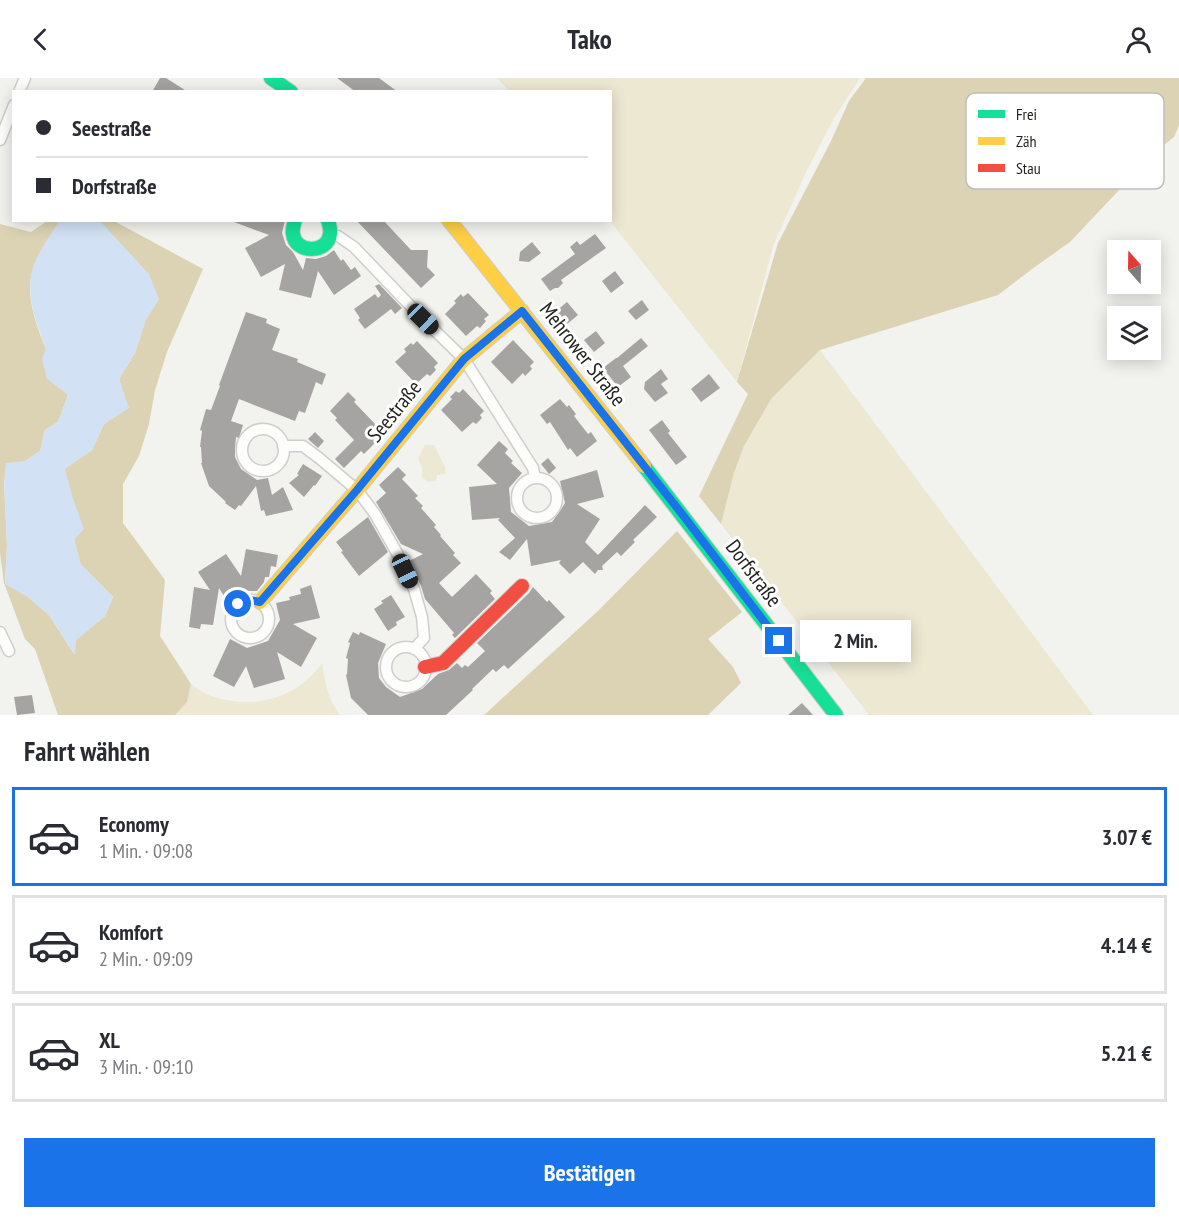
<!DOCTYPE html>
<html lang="de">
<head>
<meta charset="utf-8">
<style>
  :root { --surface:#fff; --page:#f2f2f3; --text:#2b2b33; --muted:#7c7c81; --line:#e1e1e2; --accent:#1a73e8 }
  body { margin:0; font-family:"PT Sans Narrow",sans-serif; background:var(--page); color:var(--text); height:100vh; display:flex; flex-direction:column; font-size:22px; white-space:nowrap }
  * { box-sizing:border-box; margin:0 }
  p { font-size:20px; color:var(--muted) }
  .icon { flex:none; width:33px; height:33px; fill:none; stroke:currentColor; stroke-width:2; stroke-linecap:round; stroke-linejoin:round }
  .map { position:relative; height:637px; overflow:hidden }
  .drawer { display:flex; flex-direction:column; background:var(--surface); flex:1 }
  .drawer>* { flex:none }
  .top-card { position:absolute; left:12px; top:12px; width:600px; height:132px; border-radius:0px; box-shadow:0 3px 15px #0003; display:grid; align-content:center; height:132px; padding:0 24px; background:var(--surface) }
  .needle { width:39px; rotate:340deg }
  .fabs { position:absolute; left:1107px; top:162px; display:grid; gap:12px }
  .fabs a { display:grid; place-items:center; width:54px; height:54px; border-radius:0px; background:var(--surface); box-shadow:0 3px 15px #0003; font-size:30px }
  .end { position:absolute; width:27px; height:27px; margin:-14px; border:8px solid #1a73e8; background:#fff; box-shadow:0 0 0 3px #fff }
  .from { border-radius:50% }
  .bubble { position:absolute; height:42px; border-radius:0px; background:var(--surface); box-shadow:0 3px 15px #0003; font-size:20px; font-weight:800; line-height:42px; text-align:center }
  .car { position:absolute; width:18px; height:36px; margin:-18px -9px; border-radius:8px; box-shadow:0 0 4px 2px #0007; background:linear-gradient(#222 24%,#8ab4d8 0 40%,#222 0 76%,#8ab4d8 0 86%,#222 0) }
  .top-card b { display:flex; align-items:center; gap:21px; height:57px; font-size:22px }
  .top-card b+b { border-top:2px solid var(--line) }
  .top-card i { width:15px; height:15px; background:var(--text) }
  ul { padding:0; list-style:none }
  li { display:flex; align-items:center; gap:18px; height:99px; margin:0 12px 9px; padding:0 12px; border:3px solid var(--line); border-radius:0px }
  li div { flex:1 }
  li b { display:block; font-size:22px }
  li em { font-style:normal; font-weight:800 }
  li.active { border-color:var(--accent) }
  li>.icon { width:54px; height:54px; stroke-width:1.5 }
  h2 { padding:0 24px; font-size:27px; line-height:72px }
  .primary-button { display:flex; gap:12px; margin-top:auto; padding:12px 24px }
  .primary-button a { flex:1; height:69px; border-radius:0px; background:var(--accent); color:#fff; font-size:24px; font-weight:800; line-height:69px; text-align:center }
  header { display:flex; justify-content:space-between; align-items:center; height:78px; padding:0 24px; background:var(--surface); font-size:27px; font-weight:800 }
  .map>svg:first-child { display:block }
</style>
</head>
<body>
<header><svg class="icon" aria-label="back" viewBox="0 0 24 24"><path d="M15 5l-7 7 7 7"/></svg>Tako<svg class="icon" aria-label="person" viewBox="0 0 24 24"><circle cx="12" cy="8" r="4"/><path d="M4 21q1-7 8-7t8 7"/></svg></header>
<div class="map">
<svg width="1179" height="637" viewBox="0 0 1179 637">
  <rect width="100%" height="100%" fill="#f2f2ee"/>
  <!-- green -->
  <path fill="#ede8d2" d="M496,0h364l-27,42 -27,52 -33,74 -36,136 -127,-161v-129l-101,-1 -9,-10z
    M820,272l273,365h-224l-148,-191 13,-51 10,-27 27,-47z
    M425,367h9l11,22v7l-8,1 -1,6 -8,1 -6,-5v-9l-4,-10z
    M322,585c3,19 6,37 18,52h-165l12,-13 4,-18c6,4 13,10 20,12 42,14 85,4 111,-33z"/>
  <!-- forest -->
  <path fill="#dbd3b3" d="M866,0h313v47l-5,12 -19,15 -85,90 -38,27 -34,26 -178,55 -49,49 -27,47 -10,27 -13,51 -22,-28 49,-102 -11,-12 41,-139 53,-102 18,-40z
    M47,143h13c-10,16 -24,33 -28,52 -10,35 21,91 36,122l-10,27 -13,8 -5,21 -15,10 -21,20 3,65 -2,37 23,14 21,18 25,39 2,-14 29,-24 8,-19 -32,-32 -7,-25 -2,-44 -8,-27 28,-19 12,-26 24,-16 -9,-29 16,-26 11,-34 13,-20 -59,-78h14l89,48 -36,83 -12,38 -6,34 -10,32 -16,28v39l42,57 -5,56 31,48 -4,18 -12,13h-117l-23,-66 -10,-10 -21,-56 -4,-30v-329l31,8z
    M677,453l65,81 -34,27 25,28 8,16 -33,32h-224l114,-104z"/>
  <!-- water -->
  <path fill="#d2e2f4" d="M59,143h41l49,53 10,25 -13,20 -11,34 -16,26 10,29 -25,16 -12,26 -27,19 7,27 12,33 -10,11 7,25 32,32 -8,19 -29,24 -1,15 -26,-40 -21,-18 -23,-13 2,-38 -3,-65 2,-18 19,-2 15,-10 5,-21 13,-8 10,-27 -21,-16 -5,-20 4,-10c-8,-23 -19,-48 -15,-73 3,-19 19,-39 28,-55z"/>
  <!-- building -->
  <path fill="#a5a4a2" d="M160,0h6l22,14h-36z
    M337,0h42l19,14h-42z
    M234,142h51l-3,13 4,12 7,7 10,18 3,-12 10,1 10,-3 8,-6 7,11 2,-2 8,11 4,-3 6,9 -27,19 -16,-24 -7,27 -32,-8 6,-26 -24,13 -16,-29 24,-13 -35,-13z
    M356,142h27l28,30h17l-1,17 8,8 -14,13z
    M595,156l11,14 -45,32 2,3 -5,5h-3l-5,3 -9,-12 34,-25 -5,-7 7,-6 3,4z
    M532,164l9,11 -12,9 -10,-1 1,-9z
    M615,193l9,12 -13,10 -9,-12z
    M379,206l23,24 -7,6 -4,-5 -26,20 -7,-9 2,-2 -6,-9 21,-15 3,4 3,-3 -6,-9z
    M468,215l21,22 -5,4 2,2 -6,7 -3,-2 -11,10 -21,-22 11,-11 -2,-2 7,-7 2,3z
    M642,222l7,10 -13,10 -8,-9z
    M567,224l11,13 -12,10 -11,-13z
    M246,234l21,7 -1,4 14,6 -8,21 26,9 -1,3 29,12 -4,11 -6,-3 -11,31 -6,-2 -4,10 -56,-22 -8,22 12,4 -4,13 -3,-1 -1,13v7l6,12 16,11 11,-2 4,17 11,-8 10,23 -27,6 -2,-6 -3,1 -5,-25 -15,20 -2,-1 -4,5 -10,-7 1,-1 -17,-16 -8,-23h1l-1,-16h-1l2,-16 -2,-1 6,-21 5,1 9,-24 -1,-1z
    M596,253l9,12 -11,9 -10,-12z
    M641,260l7,8 -25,20 8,11 -13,10 -15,-19 13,-10h1z
    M513,262l21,22 -4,4 2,3 -7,7 -2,-3 -11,11 -21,-22z
    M417,263l21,22 -4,4 2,3 -6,6 -3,-2 -11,10 -21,-22 11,-10 -2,-3 7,-6 2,2z
    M661,291l7,10 -7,5 7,9 -13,9 -11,-13 1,-7z
    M709,296l11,14 -19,14 -10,-13z
    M463,311l21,22 -4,4 2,3 -6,6 -3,-2 -11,10 -21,-22 11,-11 -2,-2 6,-6 3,2z
    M348,314l8,8 -2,2 23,24 -2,2 7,8 -18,18 -3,-3 -17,17 -9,-9 19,-19 -19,-20 2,-2 -7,-7z
    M560,321l7,8 2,-2 7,9 -2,2 14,18 3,-2 6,9 -20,16 -7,-9 -2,2 -18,-28 -3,2 -7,-9z
    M662,342l8,11 -2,2 19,24 -11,8 -27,-35z
    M315,354l9,9 -6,7 -10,-9z
    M499,363l9,8 -3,4 8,8 -2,2 11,10 -13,15 2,24 18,14 23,-4 8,-11 5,-8 -5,-22 37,-11 7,27 -27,7 23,15 -15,23 13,13 47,-50 12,12 -24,23 2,2 -14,14 -4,-4 -15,14 1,4h-5l-3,4 -12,-12 -13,12 -11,-11 2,-3 -30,6 -4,-27 -17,21 -11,-8 16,-14 -17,-18 2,-2 -28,2 -3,-33 28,-3 -20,-19z
    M548,380l8,10 -7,6 -8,-10z
    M303,386l19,12 -7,10 -1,-1 -10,12 -15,-14 10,-8 -2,-1z
    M398,389l8,8 -4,4 16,17 -3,2 8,8 -2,2 15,17 -2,2 7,8 -1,1 15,17 -2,2 8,8 -22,20 13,14 24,-23 16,17 -2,2 5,6 -40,39 -3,-3 2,-2 -29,-34 -4,-13 -12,-25 14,-7 -22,-10 -25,-42 10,-9 -7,-8z
    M368,439l20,35 -29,24 -18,-24 2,-1 -7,-9z
    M246,471l32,6 -2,12 -5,-1 -2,11h-4l-1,5 -7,9h-14l-16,10 -8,-13 -6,37 -12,-1 -1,5 -11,-2 5,-40 16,3 -12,-18 28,-18 15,22z
    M311,507l9,33 -27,6 24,14 -16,29 -24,-15 8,27 -31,9 -8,-22 -12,21 -21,-11 17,-37 17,9 21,-7 12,-21 -4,-17 14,-3 -1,-3 12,-3 -1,-5z
    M533,509l14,15 2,-2 16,17 -57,52 -4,-4 -8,7 -3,-3 -21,20 1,1 -27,25h-78l-17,-17 -5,-23 1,-1 1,-15 -2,-1 4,-15 -2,-1 5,-10 6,3 1,-3 26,12 -8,19 1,15 7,9 14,10 22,-8 16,-15 11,-4 8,-7 5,5 3,-3 3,2 17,-16 -8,-8 52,-50z
    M391,517l14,22 -9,5 1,3 -9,6 -14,-22 9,-6 -2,-2z
    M32,617l3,18 -18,2 -3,-18z
    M802,625l11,12h-25z"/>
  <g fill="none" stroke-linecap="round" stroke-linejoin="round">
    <defs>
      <path id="street" d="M19,14l6,-14
        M0,62l14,-35
        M331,156l7,2 16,11 69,72 41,40 69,109 2,10
        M242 372a21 21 0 1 1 42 0a21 21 0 1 1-42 0Z
        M283,368h20l16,12 38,32 18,24 22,39 17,36 8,28 2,21 -10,11
        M517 420a20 20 0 1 1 40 0a20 20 0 1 1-40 0Z
        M231 541a19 19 0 1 1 38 0a19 19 0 1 1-38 0Z
        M0,554l9,19
        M386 589a20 20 0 1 1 40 0a20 20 0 1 1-40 0Z"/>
      <path id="fast" d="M271,0l20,14
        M295,142c-1,4 -3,10 -2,14 2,20 35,20 37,0 1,-4 -1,-10 -2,-14
        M644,388l192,249"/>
      <path id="slow" d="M449,142l195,246
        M260,524l97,-112 107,-131 58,-48"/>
      <path id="jam" d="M425,589l18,-4 79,-77"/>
    </defs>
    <!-- street casing -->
    <use href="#street" stroke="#cececb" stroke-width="13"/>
    <!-- fast casing -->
    <use href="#fast" stroke="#cececb" stroke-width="16"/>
    <!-- slow casing -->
    <use href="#slow" stroke="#cececb" stroke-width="16"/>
    <!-- jam casing -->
    <use href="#jam" stroke="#cececb" stroke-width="16"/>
    <!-- street -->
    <use href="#street" stroke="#fdfdfc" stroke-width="10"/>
    <!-- fast -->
    <use href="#fast" stroke="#16e098" stroke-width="14"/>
    <!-- slow -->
    <use href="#slow" stroke="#ffcf43" stroke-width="14"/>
    <!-- jam -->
    <use href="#jam" stroke="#f24e42" stroke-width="14"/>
  </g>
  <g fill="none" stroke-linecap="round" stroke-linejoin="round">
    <!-- route -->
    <path stroke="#1a73e8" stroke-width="8" d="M238,526l12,-4 10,2 97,-112 107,-131 58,-48 160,203 97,127"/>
  </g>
  <g text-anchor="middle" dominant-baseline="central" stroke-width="6" stroke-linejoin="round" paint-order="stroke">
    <!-- street labels -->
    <g font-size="21" fill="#232220" stroke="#fff">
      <text transform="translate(583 276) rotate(52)">Mehrower Straße</text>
      <text transform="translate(394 333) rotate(-51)">Seestraße</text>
      <text transform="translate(754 495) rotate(53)">Dorfstraße</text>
    </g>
  </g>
  <!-- legend -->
  <rect x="966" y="15" width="198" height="96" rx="9" fill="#fff" stroke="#bdbdbc" stroke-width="1.5"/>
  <rect x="978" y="32" width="27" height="8" fill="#16e098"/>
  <rect x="978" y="59" width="27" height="8" fill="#ffcf43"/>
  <rect x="978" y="86" width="27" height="8" fill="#f24e42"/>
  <g font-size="16" fill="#232220">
    <text x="1016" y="42">Frei</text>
    <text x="1016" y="69">Zäh</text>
    <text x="1016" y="96">Stau</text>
  </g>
</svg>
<div class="fabs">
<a><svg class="needle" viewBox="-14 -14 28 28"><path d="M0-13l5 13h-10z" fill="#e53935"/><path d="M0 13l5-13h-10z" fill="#7c7c81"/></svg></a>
<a><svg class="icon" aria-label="layers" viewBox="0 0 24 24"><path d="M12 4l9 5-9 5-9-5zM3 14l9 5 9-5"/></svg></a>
</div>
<i class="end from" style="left:238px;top:526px"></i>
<i class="end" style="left:779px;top:563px"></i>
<div class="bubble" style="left:800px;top:542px;width:111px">2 Min.</div>
<i class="car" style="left:423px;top:241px;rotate:134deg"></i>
<i class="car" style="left:405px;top:493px;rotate:155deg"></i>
<div class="top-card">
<b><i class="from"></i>Seestraße</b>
<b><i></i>Dorfstraße</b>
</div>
</div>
<section class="drawer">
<h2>Fahrt wählen</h2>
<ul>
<li class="active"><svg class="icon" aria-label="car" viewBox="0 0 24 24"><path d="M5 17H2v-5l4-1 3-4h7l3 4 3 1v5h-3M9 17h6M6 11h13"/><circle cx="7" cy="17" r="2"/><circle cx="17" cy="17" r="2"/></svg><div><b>Economy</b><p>1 Min. · 09:08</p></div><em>3.07 €</em></li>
<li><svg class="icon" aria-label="car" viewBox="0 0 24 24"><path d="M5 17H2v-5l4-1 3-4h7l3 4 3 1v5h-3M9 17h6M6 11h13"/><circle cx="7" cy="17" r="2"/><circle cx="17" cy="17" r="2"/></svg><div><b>Komfort</b><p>2 Min. · 09:09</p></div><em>4.14 €</em></li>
<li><svg class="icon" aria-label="car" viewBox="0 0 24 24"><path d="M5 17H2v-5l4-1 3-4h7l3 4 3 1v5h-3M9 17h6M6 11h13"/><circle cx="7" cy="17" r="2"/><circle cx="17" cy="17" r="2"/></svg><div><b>XL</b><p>3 Min. · 09:10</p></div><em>5.21 €</em></li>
</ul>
<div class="primary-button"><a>Bestätigen</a></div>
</section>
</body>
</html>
